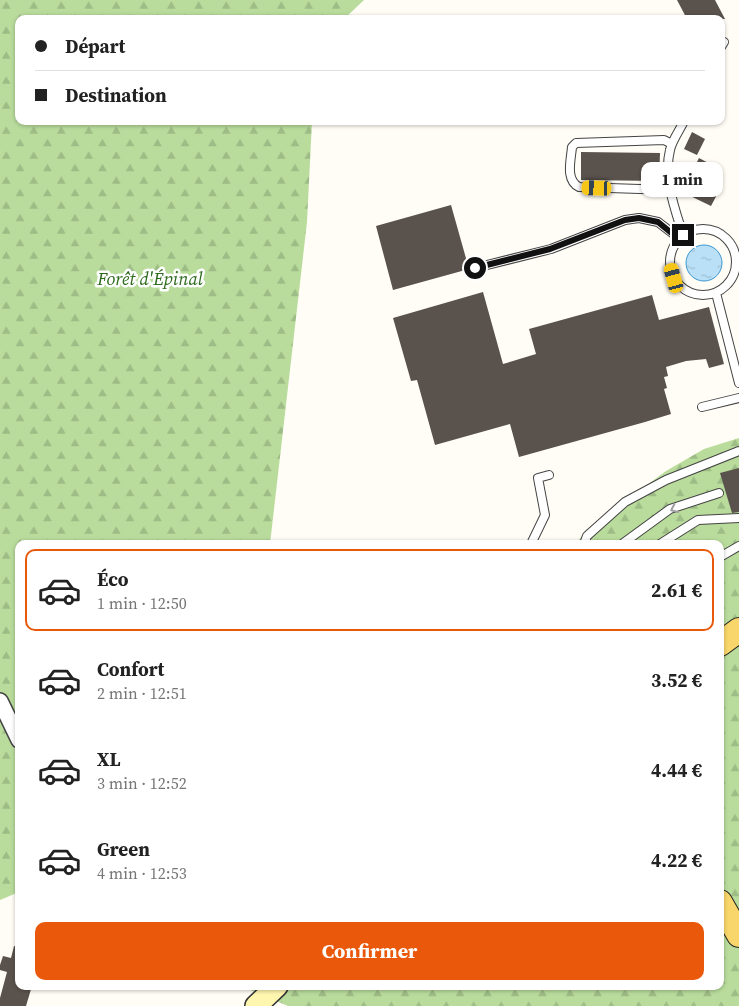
<!DOCTYPE html>
<html lang="fr">
<head>
<meta charset="utf-8">
<style>
  :root { --surface:#fff; --page:#f6f6f6; --text:#222; --muted:#767676; --line:#e0e0e0; --accent:#ea580c }
  body { margin:0; font-family:"Source Serif 4",serif; background:var(--page); color:var(--text); height:100vh; display:flex; flex-direction:column; font-size:19px; white-space:nowrap }
  * { box-sizing:border-box; margin:0 }
  p { font-size:16px; color:var(--muted) }
  .icon { flex:none; width:28px; height:28px; fill:none; stroke:currentColor; stroke-width:2; stroke-linecap:round; stroke-linejoin:round }
  .map { position:relative; flex:1; overflow:hidden }
  .drawer { position:absolute; left:15px; top:540px; width:709px; height:450px; display:flex; flex-direction:column; background:var(--surface); border-radius:10px; box-shadow:0 1px 4px #0004 }
  .drawer>* { flex:none }
  .hud { position:absolute; left:15px; top:15px; width:710px; height:110px; border-radius:10px; box-shadow:0 1px 4px #0004; display:grid; align-content:center; height:110px; padding:0 20px; background:var(--surface) }
  .end { position:absolute; width:22px; height:22px; margin:-11px; border:6px solid #111; background:#fff; box-shadow:0 0 0 2px #fff }
  .from { border-radius:50% }
  .bubble { position:absolute; height:35px; border-radius:10px; background:var(--surface); box-shadow:0 1px 4px #0004; font-size:16px; font-weight:700; line-height:35px; text-align:center }
  .car { position:absolute; width:15px; height:30px; margin:-15px -8px; border-radius:6px; box-shadow:0 0 4px 1px #0007; background:linear-gradient(#f5c518 24%,#345 0 40%,#f5c518 0 76%,#345 0 86%,#f5c518 0) }
  .hud b { display:flex; align-items:center; gap:18px; height:48px; font-size:19px }
  .hud b+b { border-top:1px solid var(--line) }
  .hud i { width:12px; height:12px; background:var(--text) }
  ul { padding:9px 0 0; list-style:none }
  li { display:flex; align-items:center; gap:15px; height:82px; margin:0 10px 8px; padding:0 10px; border:2px solid transparent; border-radius:10px }
  li div { flex:1 }
  li b { display:block; font-size:19px }
  li em { font-style:normal; font-weight:700 }
  li.selected { border-color:var(--accent) }
  li>.icon { width:45px; height:45px; stroke-width:1.5 }
  .action { display:flex; gap:10px; margin-top:auto; padding:10px 20px }
  .action a { flex:1; height:58px; border-radius:10px; background:var(--accent); color:#fff; font-size:20px; font-weight:700; line-height:58px; text-align:center }
  .map>svg:first-child { display:block }
</style>
</head>
<body>
<div class="map">
<svg width="739" height="1006" viewBox="0 0 739 1006">
  <defs>
    <pattern id="forest-firs" width="22" height="20" patternUnits="userSpaceOnUse" patternTransform="scale(1.25)"><rect width="22" height="20" fill="#b9dc9c"/><path d="M5 1l3.5 6h-7zM16 11l3.5 6h-7z" fill="#9ebc85"/></pattern>
    <pattern id="water-ripples" width="26" height="14" patternUnits="userSpaceOnUse" patternTransform="scale(1.25)"><rect width="26" height="14" fill="#b9e0f7"/><path d="M2 4q2-2 4 0t4 0M15 11q2-2 4 0t4 0" fill="none" stroke="#9ebfd3"/></pattern>
  </defs>
  <rect width="100%" height="100%" fill="#fffdf5"/>
  <!-- forest -->
  <path fill="url(#forest-firs)" d="M0,0h364l-20,19h-325v102h293l-5,101 -37,322h-251v348l-19,8z
    M739,438v568h-451l-47,-20h479v-442h-144l10,-14 80,-59 38,-22z"/>
  <!-- water -->
  <path fill="url(#water-ripples)" stroke="#3f96cf" d="M686 263a18 18 0 1 1 36 0a18 18 0 1 1-36 0Z"/>
  <!-- building -->
  <path fill="#5a524d" d="M677,0h38l10,19h-38z
    M692,132l13,7 -8,16 -13,-6z
    M581,152l79,1 -1,28 -78,-1z
    M699,158l15,8 -8,16 14,7 -9,17 -29,-14z
    M451,205l18,64 -76,21 -17,-64z
    M483,292l20,72 33,-10 -7,-25 123,-34 7,25 50,-13 15,57 -15,4 -3,-9 -20,2 -20,6 2,9 -4,1 3,11 -3,1 7,25 -26,8 -126,35 -9,-33 -75,21 -18,-65 -6,1 -18,-63z
    M739,468v44l-7,1 -12,-40z
    M14,946l5,1v39h13l-6,20h-26v-8l7,-26 -7,-2v-5l3,-9 8,2z"/>
  <g fill="none" stroke-linecap="round" stroke-linejoin="round">
    <defs>
      <path id="lane" d="M721,47l3,-5
        M670,190l-91,-3c-14,-7 -8,-27 -7,-40l4,-4 88,-3 8,4
        M670 262a33 33 0 1 1 66 0a33 33 0 1 1-66 0Z
        M683,235c-8,-26 -20,-57 -13,-85 2,-10 10,-20 14,-29
        M475,268l76,-19 74,-29 14,-2 19,4 22,17
        M716,293l23,90
        M702,407l37,-9
        M531,544l14,-29 -7,-37 11,-3
        M584,544l3,-8 38,-34 41,-22 73,-29
        M622,544l48,-35 49,-16
        M660,544l38,-24 41,-2
        M720,557l19,-11"/>
      <path id="street" d="M0,701l19,39"/>
      <path id="secondary" d="M256,1006l21,-20"/>
      <path id="primary" d="M720,644l19,-14
        M720,902l19,33"/>
    </defs>
    <!-- lane casing -->
    <use href="#lane" stroke="#444" stroke-width="10"/>
    <!-- street casing -->
    <use href="#street" stroke="#444" stroke-width="18"/>
    <!-- secondary casing -->
    <use href="#secondary" stroke="#333" stroke-width="24"/>
    <!-- primary casing -->
    <use href="#primary" stroke="#222" stroke-width="26"/>
    <!-- lane -->
    <use href="#lane" stroke="#fff" stroke-width="8"/>
    <!-- street -->
    <use href="#street" stroke="#fff" stroke-width="15"/>
    <!-- secondary -->
    <use href="#secondary" stroke="#fff6b0" stroke-width="21"/>
    <!-- primary -->
    <use href="#primary" stroke="#f9d66b" stroke-width="24"/>
  </g>
  <!-- one-way arrows -->
  <defs><path id="oneway-chevron" d="M-2-3.5L2.5 0L-2 3.5" fill="none" stroke-width="1.6" stroke-linecap="round" stroke-linejoin="round" transform="scale(1.25)"/></defs>
  <use stroke="#a0a0a0" href="#oneway-chevron" transform="translate(674 509) rotate(155)"/>
  <g fill="none" stroke-linecap="round" stroke-linejoin="round">
    <!-- route -->
    <path stroke="#111" stroke-width="6" d="M475,268l75,-19 75,-29 14,-2 19,4 22,18 3,-5"/>
  </g>
  <g text-anchor="middle" dominant-baseline="central" stroke-width="5" stroke-linejoin="round" paint-order="stroke">
    <!-- park labels -->
    <g font-size="18" font-style="italic" fill="#2f6b1f" stroke="#fff">
      <text x="150" y="278">Forêt d'Épinal</text>
    </g>
  </g>
</svg>
<i class="end from" style="left:475px;top:268px"></i>
<i class="end" style="left:683px;top:235px"></i>
<div class="bubble" style="left:641px;top:162px;width:82px">1 min</div>
<i class="car" style="left:597px;top:188px;rotate:272deg"></i>
<i class="car" style="left:674px;top:278px;rotate:345deg"></i>
<div class="hud">
<b><i class="from"></i>Départ</b>
<b><i></i>Destination</b>
</div>
<section class="drawer">
<ul>
<li class="selected"><svg class="icon" aria-label="car" viewBox="0 0 24 24"><path d="M5 17H2v-5l4-1 3-4h7l3 4 3 1v5h-3M9 17h6M6 11h13"/><circle cx="7" cy="17" r="2"/><circle cx="17" cy="17" r="2"/></svg><div><b>Éco</b><p>1 min · 12:50</p></div><em>2.61 €</em></li>
<li><svg class="icon" aria-label="car" viewBox="0 0 24 24"><path d="M5 17H2v-5l4-1 3-4h7l3 4 3 1v5h-3M9 17h6M6 11h13"/><circle cx="7" cy="17" r="2"/><circle cx="17" cy="17" r="2"/></svg><div><b>Confort</b><p>2 min · 12:51</p></div><em>3.52 €</em></li>
<li><svg class="icon" aria-label="car" viewBox="0 0 24 24"><path d="M5 17H2v-5l4-1 3-4h7l3 4 3 1v5h-3M9 17h6M6 11h13"/><circle cx="7" cy="17" r="2"/><circle cx="17" cy="17" r="2"/></svg><div><b>XL</b><p>3 min · 12:52</p></div><em>4.44 €</em></li>
<li><svg class="icon" aria-label="car" viewBox="0 0 24 24"><path d="M5 17H2v-5l4-1 3-4h7l3 4 3 1v5h-3M9 17h6M6 11h13"/><circle cx="7" cy="17" r="2"/><circle cx="17" cy="17" r="2"/></svg><div><b>Green</b><p>4 min · 12:53</p></div><em>4.22 €</em></li>
</ul>
<div class="action"><a>Confirmer</a></div>
</section>
</div>
</body>
</html>
